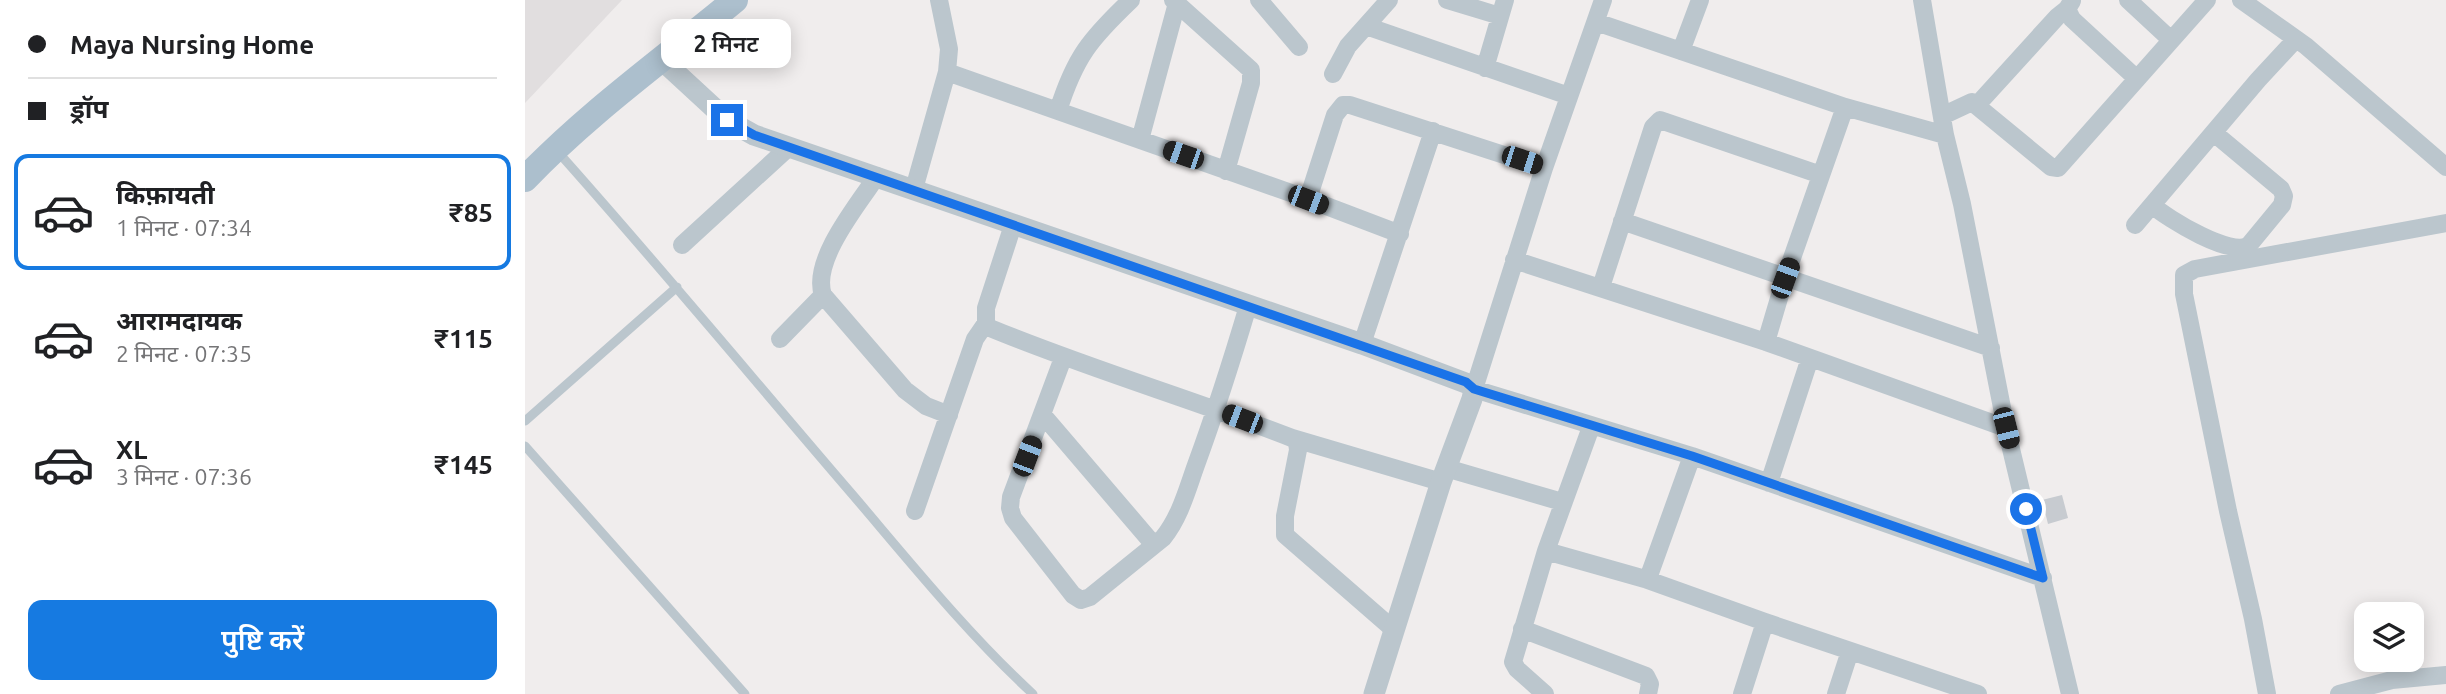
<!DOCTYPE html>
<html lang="hi">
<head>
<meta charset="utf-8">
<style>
  :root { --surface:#fff; --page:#f2f2f2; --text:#202124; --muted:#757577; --line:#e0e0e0; --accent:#167ae1 }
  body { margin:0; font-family:Ubuntu,"Noto Sans Devanagari",sans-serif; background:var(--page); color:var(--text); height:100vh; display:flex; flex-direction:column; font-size:26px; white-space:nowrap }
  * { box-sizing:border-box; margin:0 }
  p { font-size:23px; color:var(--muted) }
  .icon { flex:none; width:38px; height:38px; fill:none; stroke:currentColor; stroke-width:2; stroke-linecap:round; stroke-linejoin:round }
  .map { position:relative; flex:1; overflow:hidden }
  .drawer { display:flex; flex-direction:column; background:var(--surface); width:525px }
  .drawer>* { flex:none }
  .top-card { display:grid; align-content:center; height:154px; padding:0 28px; background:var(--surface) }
  .fabs { position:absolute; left:1829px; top:602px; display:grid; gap:14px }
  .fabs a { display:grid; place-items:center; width:70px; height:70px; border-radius:14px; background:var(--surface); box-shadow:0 4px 18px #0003; font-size:35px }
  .end { position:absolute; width:32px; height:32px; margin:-16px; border:9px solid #1a73e8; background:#fff; box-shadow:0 0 0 4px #fff }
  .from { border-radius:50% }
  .bubble { position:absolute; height:49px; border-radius:14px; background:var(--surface); box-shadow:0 4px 18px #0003; font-size:23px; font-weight:600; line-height:49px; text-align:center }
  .car { position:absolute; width:21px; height:42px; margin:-21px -10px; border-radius:9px; box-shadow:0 0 5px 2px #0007; background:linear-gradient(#222 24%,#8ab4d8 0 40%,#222 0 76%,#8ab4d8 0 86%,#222 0) }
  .top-card b { display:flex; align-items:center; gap:24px; height:66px; font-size:26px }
  .top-card b+b { border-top:2px solid var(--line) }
  .top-card i { width:18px; height:18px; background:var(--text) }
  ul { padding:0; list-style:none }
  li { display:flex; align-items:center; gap:21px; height:116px; margin:0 14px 10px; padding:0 14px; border:4px solid transparent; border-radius:14px }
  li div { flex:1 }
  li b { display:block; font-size:26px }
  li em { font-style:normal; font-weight:600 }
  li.selected { border-color:var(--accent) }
  li>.icon { width:63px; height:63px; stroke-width:1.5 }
  .action { display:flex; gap:14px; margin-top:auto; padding:14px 28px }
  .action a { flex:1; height:80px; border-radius:14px; background:var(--accent); color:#fff; font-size:28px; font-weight:600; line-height:80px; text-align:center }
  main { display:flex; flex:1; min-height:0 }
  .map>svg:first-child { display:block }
</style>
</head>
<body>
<main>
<section class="drawer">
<div class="top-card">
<b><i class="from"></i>Maya Nursing Home</b>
<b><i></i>ड्रॉप</b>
</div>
<ul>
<li class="selected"><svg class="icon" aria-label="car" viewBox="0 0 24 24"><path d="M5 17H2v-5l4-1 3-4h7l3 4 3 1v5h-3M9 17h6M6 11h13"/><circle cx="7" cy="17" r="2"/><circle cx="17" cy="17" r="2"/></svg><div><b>किफ़ायती</b><p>1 मिनट · 07:34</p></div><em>₹85</em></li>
<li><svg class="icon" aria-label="car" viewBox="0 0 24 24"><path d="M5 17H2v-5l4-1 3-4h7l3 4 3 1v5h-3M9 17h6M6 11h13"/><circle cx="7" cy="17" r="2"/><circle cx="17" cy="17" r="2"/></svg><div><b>आरामदायक</b><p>2 मिनट · 07:35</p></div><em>₹115</em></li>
<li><svg class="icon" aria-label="car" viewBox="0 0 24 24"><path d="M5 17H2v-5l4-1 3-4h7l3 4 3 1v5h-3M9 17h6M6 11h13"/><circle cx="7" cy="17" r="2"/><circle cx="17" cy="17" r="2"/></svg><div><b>XL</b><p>3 मिनट · 07:36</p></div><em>₹145</em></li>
</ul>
<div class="action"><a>पुष्टि करें</a></div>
</section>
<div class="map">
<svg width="1921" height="694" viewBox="0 0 1921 694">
  <rect width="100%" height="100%" fill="#f0eded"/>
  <!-- education -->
  <path fill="#e1dedf" d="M0,0h97l-97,103z"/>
  <!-- building -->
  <path fill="#c7cbd0" d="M1537,495l6,23 -20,6 -6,-24z"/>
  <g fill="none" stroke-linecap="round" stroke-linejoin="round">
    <!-- service -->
    <path stroke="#bbc6cd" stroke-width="9" d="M33,152c100,112 196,228 294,342 58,68 115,139 181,200
      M0,421l152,-134
      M0,446l220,248"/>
    <!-- minor -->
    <path stroke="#bbc6cd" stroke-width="18" d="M648,0l78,70v13l-25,88
      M734,0l40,47
      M922,0l53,16
      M1078,0l-59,168 -70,221 218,67 351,122
      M1397,0l23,135 17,69 44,224 64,266
      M1603,0l42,39
      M1716,0l65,46 140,121
      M1547,1l-5,8 5,10 64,59
      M1071,22l249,85 100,28
      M841,26l203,70
      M1156,51l19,-51
      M960,68l20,-68
      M422,72l361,127 92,35
      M808,74l15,-28 41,-46
      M1452,105l80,-88 10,-8
      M533,111c17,-54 32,-72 73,-111
      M1417,116l30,-14 79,65 7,1 149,-168
      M615,140l37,-137
      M352,176c-19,28 -66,85 -54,119l82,95 21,16 23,9
      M389,189l33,-117 2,-23 -10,-49
      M783,199l27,-84 8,-10h7l194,63
      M1627,205c16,14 80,53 97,40l33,-40 2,-9 -3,-7 -67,-56
      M1097,221l369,127
      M488,225l-27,83v15l4,5c99,41 202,71 302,110l5,4 1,8 -13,66v19l108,94
      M1610,225l123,-145 38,-41
      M157,245l107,-98
      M989,260l252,82 240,86
      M1076,287l52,-160 7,-7 161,55
      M255,339l43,-44
      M1241,342l19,-64 60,-171
      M837,344l71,-213
      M538,358l-52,139 -1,11 3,10 60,77 8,5 9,-3 73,-59c17,-21 24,-48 33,-73 19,-52 36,-105 52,-159
      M517,414l112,131
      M767,438l149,44
      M921,468l116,34
      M1244,483l41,-125
      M390,511l60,-172 11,-16
      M1021,551l45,-124
      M1120,579l120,43 213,72
      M997,629l124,47 4,8 -2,10
      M1020,694l-28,-25 -4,-7 33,-111 99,28 5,-6 42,-117
      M1217,694l23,-72
      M1311,694l14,-43
      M1742,694l-14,-75 -25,-108 -44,-217v-19l11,-6 251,-46
      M1814,694l53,-14 54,-5"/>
    <!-- tertiary -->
    <path stroke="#bbc6cd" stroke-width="21" d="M138,61l64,59 27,15 608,209 109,41 3,4 -2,10 -31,83 -67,212"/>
    <!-- primary -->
    <path stroke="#acbfcd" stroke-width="26" d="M0,179c64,-67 139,-120 210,-179"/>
  </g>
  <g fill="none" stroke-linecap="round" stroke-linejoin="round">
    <!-- route -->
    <path stroke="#1a73e8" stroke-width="9" d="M202,120l27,15 712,247 8,7 218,67 351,122 -17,-69"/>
  </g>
</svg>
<div class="fabs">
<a><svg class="icon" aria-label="layers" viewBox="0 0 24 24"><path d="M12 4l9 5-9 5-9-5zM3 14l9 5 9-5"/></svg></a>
</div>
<i class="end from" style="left:1501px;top:509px"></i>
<i class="end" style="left:202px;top:120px"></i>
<div class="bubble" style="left:136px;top:19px;width:130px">2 मिनट</div>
<i class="car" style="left:658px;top:155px;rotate:289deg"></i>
<i class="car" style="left:997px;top:160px;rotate:108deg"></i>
<i class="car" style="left:783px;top:200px;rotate:111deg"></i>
<i class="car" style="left:1260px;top:278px;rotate:20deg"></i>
<i class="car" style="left:717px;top:419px;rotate:291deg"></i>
<i class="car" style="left:1481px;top:428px;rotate:166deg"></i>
<i class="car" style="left:502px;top:456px;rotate:21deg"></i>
</div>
</main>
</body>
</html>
